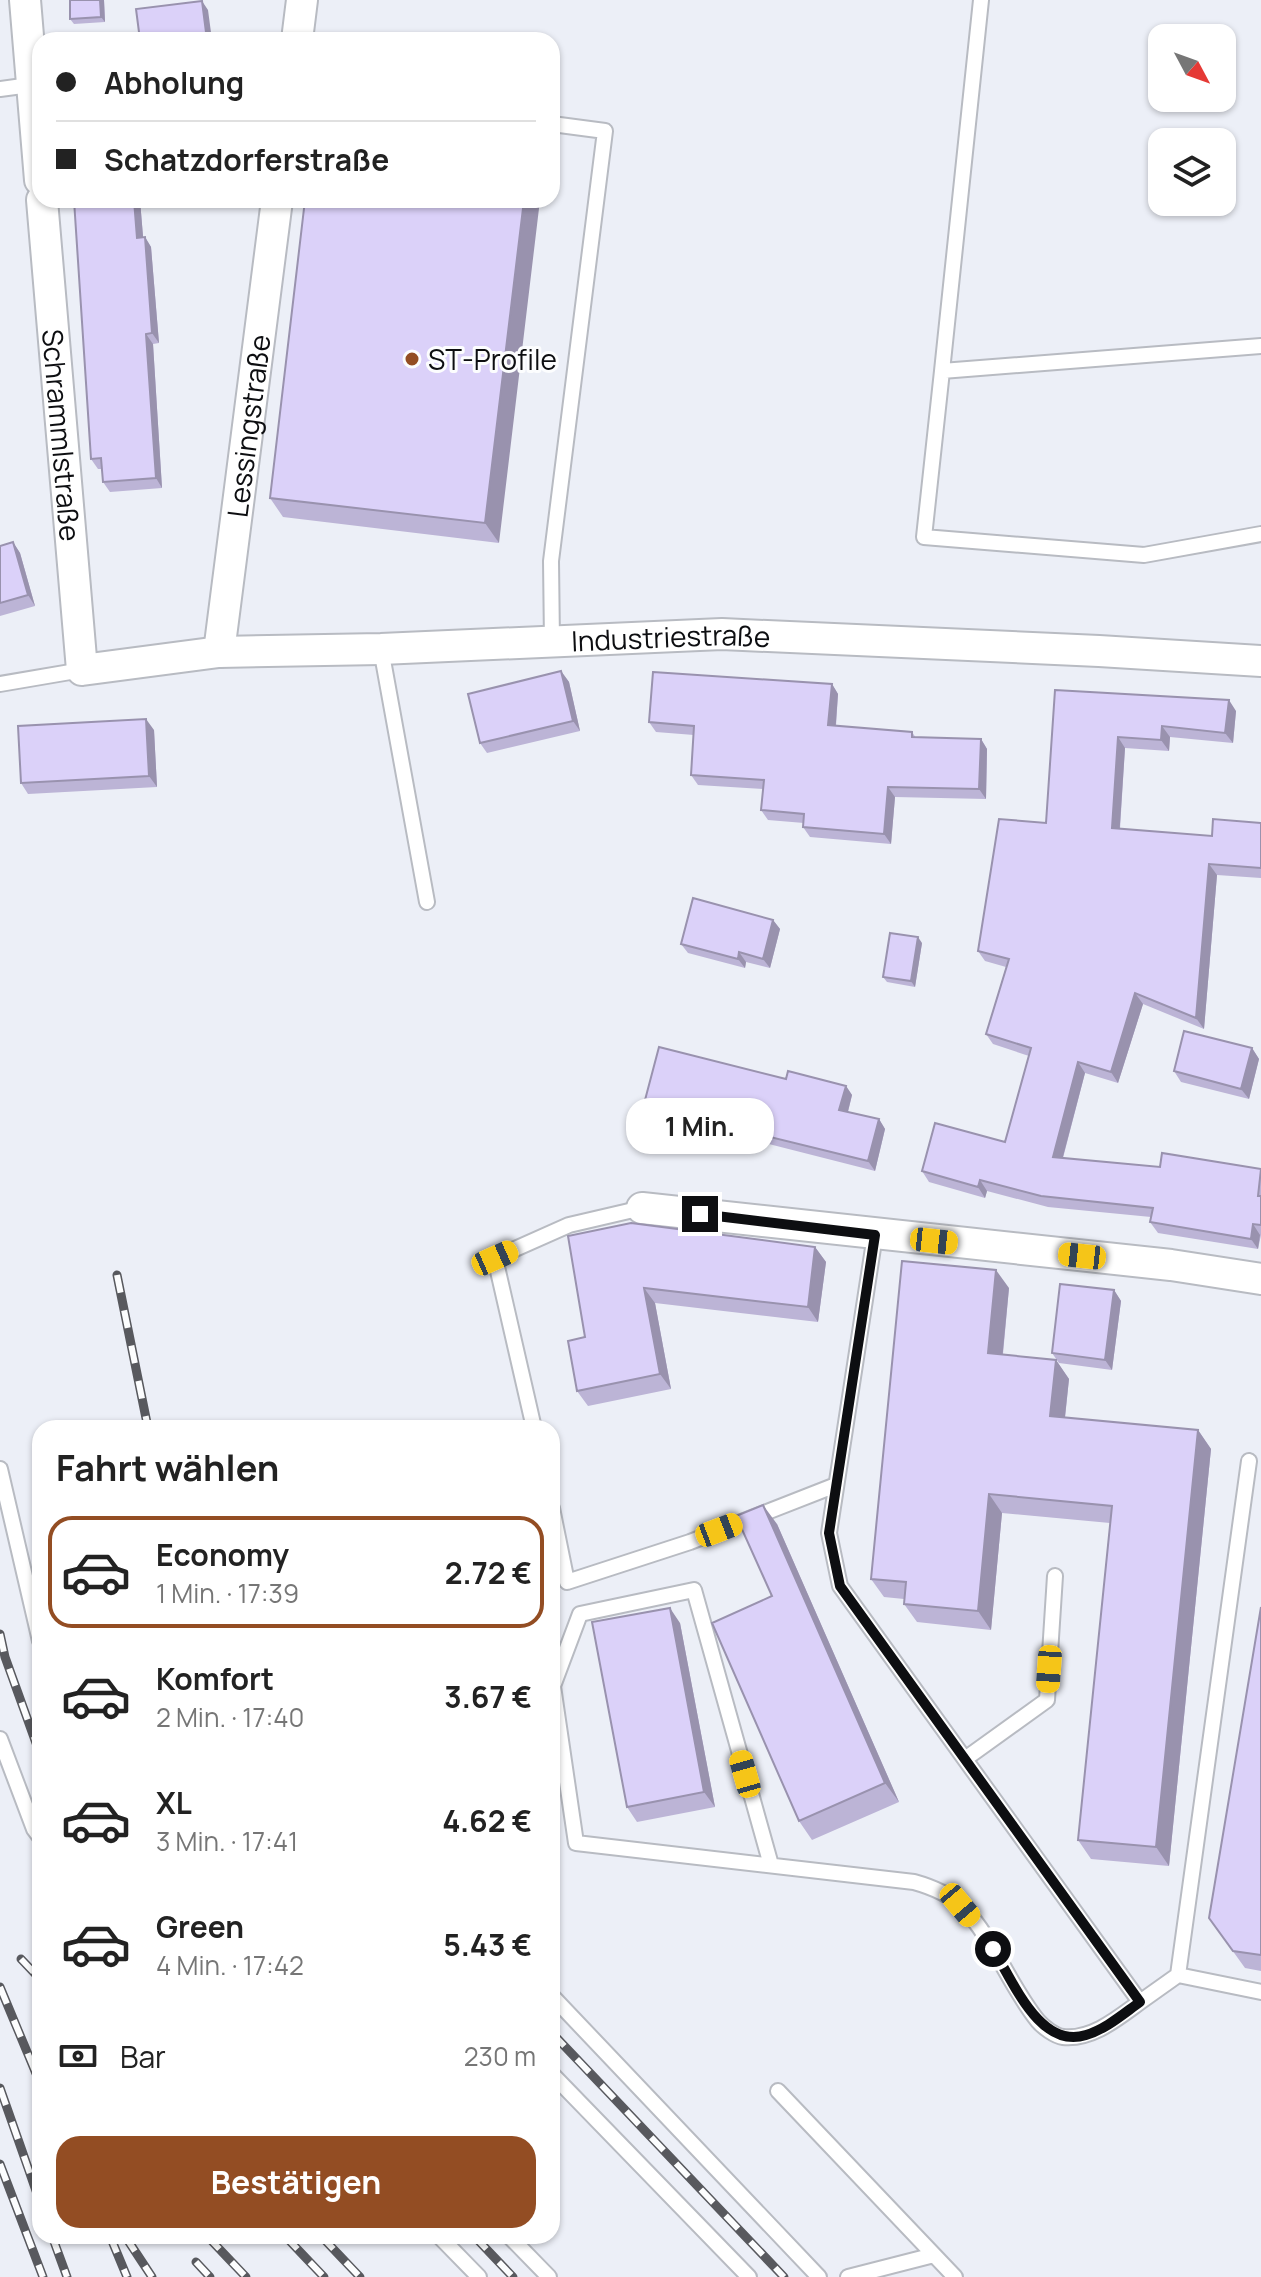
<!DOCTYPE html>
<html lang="de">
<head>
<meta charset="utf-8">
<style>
  :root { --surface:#fff; --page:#f6f6f6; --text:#222; --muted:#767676; --line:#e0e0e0; --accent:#934d23 }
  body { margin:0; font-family:Manrope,sans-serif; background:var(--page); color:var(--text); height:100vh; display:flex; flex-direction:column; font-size:30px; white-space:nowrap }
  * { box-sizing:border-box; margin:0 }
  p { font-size:26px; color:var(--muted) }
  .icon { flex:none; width:44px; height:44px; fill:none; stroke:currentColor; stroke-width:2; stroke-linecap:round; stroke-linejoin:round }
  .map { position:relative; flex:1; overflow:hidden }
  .drawer { position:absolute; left:32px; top:1420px; width:528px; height:824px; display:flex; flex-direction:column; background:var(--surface); border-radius:24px; box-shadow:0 2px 6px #0004 }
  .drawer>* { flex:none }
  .guide { position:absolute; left:32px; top:32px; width:528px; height:176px; border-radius:24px; box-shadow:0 2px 6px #0004; display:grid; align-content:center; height:176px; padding:0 24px; background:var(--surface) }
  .needle { width:52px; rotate:131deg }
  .controls { position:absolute; left:1148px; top:24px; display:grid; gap:16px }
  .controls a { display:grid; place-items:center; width:88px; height:88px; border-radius:16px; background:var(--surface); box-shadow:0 2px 6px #0004; font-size:40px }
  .end { position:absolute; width:36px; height:36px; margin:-18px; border:10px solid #0d0e11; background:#fff; box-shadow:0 0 0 4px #fff }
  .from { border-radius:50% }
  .bubble { position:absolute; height:56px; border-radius:24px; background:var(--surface); box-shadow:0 2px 6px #0004; font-size:26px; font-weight:700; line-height:56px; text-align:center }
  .car { position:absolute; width:24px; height:48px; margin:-24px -12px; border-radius:10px; box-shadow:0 0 6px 2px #0007; background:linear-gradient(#f5c518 24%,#345 0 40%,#f5c518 0 76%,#345 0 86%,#f5c518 0) }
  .guide b { display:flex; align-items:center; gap:28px; height:76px; font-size:30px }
  .guide b+b { border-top:2px solid var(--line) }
  .guide i { width:20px; height:20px; background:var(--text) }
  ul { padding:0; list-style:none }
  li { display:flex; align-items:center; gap:24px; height:112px; margin:0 16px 12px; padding:0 8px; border:4px solid transparent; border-radius:24px }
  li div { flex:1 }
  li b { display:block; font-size:30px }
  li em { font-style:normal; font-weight:700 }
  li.on { border-color:var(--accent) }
  li>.icon { width:72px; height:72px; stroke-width:1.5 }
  h2 { padding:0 24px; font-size:36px; line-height:96px }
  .pay { display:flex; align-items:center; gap:20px; height:88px; padding:0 24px; font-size:30px }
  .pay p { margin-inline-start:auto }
  .action { display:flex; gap:16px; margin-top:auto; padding:16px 24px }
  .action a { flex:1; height:92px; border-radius:24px; background:var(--accent); color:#fff; font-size:32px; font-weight:700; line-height:92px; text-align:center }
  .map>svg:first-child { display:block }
</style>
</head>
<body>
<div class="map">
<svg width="1261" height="2277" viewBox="0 0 1261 2277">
  <rect width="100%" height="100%" fill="#eceff7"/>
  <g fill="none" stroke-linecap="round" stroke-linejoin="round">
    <defs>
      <path id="service" d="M981,0l-39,371 319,-25
        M0,89l30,-4
        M552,124l53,7 -54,430 1,81
        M942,371l-18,166 220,18 117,-21
        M381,649l46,253
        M0,684l82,-14
        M875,1235l-46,298 11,53 300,416 38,-27 83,17
        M534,1428l-39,-170 74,-33 73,-17
        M0,1469l40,172
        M552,1508l15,74 123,-40 146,-57
        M0,1739l34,90 6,8
        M965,1759l82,-59 8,-124
        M771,1865l-77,-275 -114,24 -27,72 23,157 338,39c18,5 35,12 49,25 31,33 46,78 75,114 5,6 17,15 25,16 29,3 55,-19 77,-35
        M1178,1975l71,-514
        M552,1996l267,281
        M552,2074l197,203
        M778,2091l177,186
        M439,2236l40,41
        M509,2236l40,41
        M848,2277l86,-22"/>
      <g id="minor">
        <path d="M25,0l15,180"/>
        <path d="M297,40l5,-40"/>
        <path id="s1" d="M42,200l40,470 137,-18 162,-3 341,-15 377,17 162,10"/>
        <path id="s2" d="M219,652l58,-452"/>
        <path d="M642,1208l529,57 90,14"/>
      </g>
    </defs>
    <!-- service casing -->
    <use href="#service" stroke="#b8bbc2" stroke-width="18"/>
    <!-- minor casing -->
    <use href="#minor" stroke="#b8bbc2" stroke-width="34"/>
    <!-- service -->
    <use href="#service" stroke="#fff" stroke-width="14"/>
    <!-- minor -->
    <use href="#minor" stroke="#fff" stroke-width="30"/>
    <defs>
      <path id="rail" d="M117,1275l31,153
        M0,1634l5,23 35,97
        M39,1941l1,1
        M21,1959l19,20
        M0,1987l40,96
        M552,2033l232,244
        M0,2088l40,114
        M0,2164l43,113
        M52,2236l15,41
        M110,2236l17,41
        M125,2236l27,41
        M207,2236l39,41
        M285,2236l39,41
        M321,2236l39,41
        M474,2236l39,41
        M196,2262l14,15"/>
    </defs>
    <!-- rail casing -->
    <use href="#rail" stroke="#58595e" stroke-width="9"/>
    <!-- rail -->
    <use href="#rail" stroke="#fcfdfe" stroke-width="6" stroke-dasharray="18" stroke-linecap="butt"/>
  </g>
  <!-- wall -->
  <path fill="#bcb4d6" d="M104,0l1,22 -31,2 -4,-5z
    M74,200h66l3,37h2l6,10 8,96 -6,1 9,144 -52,4 -7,-10 -1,-13h-4l-7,-10z
    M305,200l194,343 -216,-26 -13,-19z
    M13,542l7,11 15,53 -35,10v-70z
    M561,671l8,11 11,49 -93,22 -7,-10z
    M832,684l6,10 -2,32 76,6 4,6 65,1 6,10 -1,50 -91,-2 -4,47 -81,-7 -7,-10 1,-4 -36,-3 -7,-10 2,-21 -65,-4 -7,-10 3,-40 -38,-3 -7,-10z
    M1055,690l181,21 -3,32 -63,-6 -1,14 -44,-3 -5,81 92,7 49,-13v55l-44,-3 -13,154 -61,-25 -25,79 -33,-10 -22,85 97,9 101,2v66l-3,14 -100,-16 -8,-11 1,-5 -103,-10 -61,-16 -2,7 -56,-16 -7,-11 83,-29 24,-86 -36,-12 -7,-10 20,-67 -21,-6 -7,-10 68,-128z
    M154,730l3,57 -129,7 -7,-11z
    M773,920l7,9 -10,39 -24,-6 -1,6 -57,-15 -7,-9z
    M922,943l-7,44 -28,-5 -4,-5z
    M1252,1048l7,11 -10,40 -68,-17 -7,-11z
    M786,1079l60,7 6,9 -4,17 31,7 6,10 -10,42 -126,-32 -4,-6 -93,-24 -7,-9z
    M568,1236l247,11 11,15 -8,60 -163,-19 16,86 -83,17 -11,-15 8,-54z
    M1009,1288l-6,66 53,6 13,19 -4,39 133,12 13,19 -42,417 -78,-7 -13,-19 32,-317 -108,-10 -11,117 -74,-8 -13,-18v-5l-20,-2 -13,-18z
    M1114,1290l7,11 -9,69 -53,-7 -7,-10z
    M777,1524l122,278 -87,38 -13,-19 -27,-225z
    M1261,1607v364l-16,-3 -36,-50z
    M680,1623l35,184 -78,15 -10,-15z"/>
  <!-- shaded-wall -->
  <path fill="#9992ae" d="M100,0h4l1,22 -4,-5z
    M202,1l6,9 4,30h-5z
    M134,200h6l4,48 -7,-10z
    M524,200h16l-41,343 -14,-20z
    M145,237l6,10 8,96 -7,-10z
    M146,334l7,10 9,144 -6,-10z
    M13,542l7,11 15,53 -7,-11z
    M561,671l8,11 11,49 -7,-10z
    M832,684l6,10 -3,41 -7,-10z
    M1229,700l7,11 -3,32 -8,-10z
    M146,719l8,11 3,57 -8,-11z
    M1162,726l8,11 -1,14 -8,-11z
    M1118,737l7,11 -6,91 -7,-11z
    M981,739l6,10 -1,50 -7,-10z
    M888,787l7,10 -4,47 -7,-10z
    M1209,864l8,11 -13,154 -8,-11z
    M773,920l7,9 -10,39 -7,-9z
    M918,937l4,6 -7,44 -4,-6z
    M739,952l7,10 -1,6 -7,-9z
    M1135,993l8,11 -25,79 -7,-11z
    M1252,1048l7,11 -10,40 -8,-10z
    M1078,1062l7,11 -25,95 -7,-11z
    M846,1086l6,9 -6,24 -7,-9z
    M879,1119l6,10 -10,42 -7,-10z
    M980,1180l7,11 -2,7 -7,-11z
    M1253,1224l7,11 -2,14 -7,-10z
    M815,1247l11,15 -8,60 -10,-15z
    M996,1270l13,18 -8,83 -13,-18z
    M644,1288l11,15 16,86 -11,-15z
    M1114,1290l7,11 -9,69 -7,-10z
    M1056,1360l13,19 -6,56 -13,-19z
    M1198,1430l13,19 -42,417 -13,-19z
    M989,1494l13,19 -11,117 -13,-19z
    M763,1505l14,19 122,278 -14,-19z
    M670,1608l10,15 35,184 -11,-15z"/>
  <!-- building -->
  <path fill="#dbd1f9" stroke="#9992ae" stroke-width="2" d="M70,0h30l1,17 -31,2z
    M202,1l5,39h-67l-4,-31z
    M74,200h60l3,38 8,-1 7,96 -6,1 10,144 -53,4 -2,-24 -10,1z
    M305,200h219l-39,323 -215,-25z
    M13,542l15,53 -28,8v-57z
    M561,671l12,50 -93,22 -12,-49z
    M653,672l179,12 -4,41 84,7v5l69,2 -2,50 -91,-2 -4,47 -81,-7 1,-13 -43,-4 3,-30 -73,-5 3,-49 -45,-4z
    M1055,690l174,10 -4,33 -63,-7 -1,14 -43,-3 -6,91 100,8 1,-17 48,4v45l-52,-4 -13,154 -61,-25 -24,79 -33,-10 -25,95 107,10 2,-14 99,16 -3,27h3v29l-8,-1 -2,15 -101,-17 3,-14 -112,-12 -61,-16 -2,7 -56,-16 13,-48 70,19 26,-94 -45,-14 23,-75 -31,-8 21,-132 47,4z
    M146,719l3,57 -128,7 -3,-57z
    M693,898l80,22 -10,39 -24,-7 -1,7 -57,-15z
    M890,933l28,4 -7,44 -28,-4z
    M1184,1031l68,17 -11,41 -67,-18z
    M659,1047l127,32 2,-8 58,15 -7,24 40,9 -11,42 -126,-31 1,-5 -98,-25z
    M631,1223l184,24 -7,60 -164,-19 16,86 -83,17 -9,-50 17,-4 -17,-101z
    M902,1261l94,9 -8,83 68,7 -6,56 148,14 -42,417 -78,-7 34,-334 -123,-12 -11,117 -74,-7 2,-22 -35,-3z
    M1060,1284l54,6 -9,70 -53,-7z
    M763,1505l122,278 -86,38 -87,-198 60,-27 -36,-80z
    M1261,1607v348l-28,-4 -24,-33z
    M670,1608l34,184 -77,15 -35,-185z"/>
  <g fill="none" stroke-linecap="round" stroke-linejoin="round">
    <!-- route -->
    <path stroke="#0d0e11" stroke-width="10" d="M700,1214l175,21 -46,298 11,53 300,416c-17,12 -34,27 -54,33 -46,15 -73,-54 -93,-86"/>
  </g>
  <!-- markers -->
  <circle fill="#934d23" stroke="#fcfdfe" stroke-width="3" cx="412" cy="359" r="8"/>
  <g text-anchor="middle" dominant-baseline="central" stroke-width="6" stroke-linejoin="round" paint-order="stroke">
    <!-- poi labels -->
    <g font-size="28" fill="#0d0e11" stroke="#fcfdfe" text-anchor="start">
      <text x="428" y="359">ST-Profile</text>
    </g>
    <!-- street labels -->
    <g font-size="28" fill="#0d0e11" stroke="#fcfdfe">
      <text stroke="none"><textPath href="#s2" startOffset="228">Lessingstraße</textPath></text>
      <text stroke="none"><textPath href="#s1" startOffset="236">Schrammlstraße</textPath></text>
      <text stroke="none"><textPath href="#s1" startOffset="1062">Industriestraße</textPath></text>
    </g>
  </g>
</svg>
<div class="controls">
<a><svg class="needle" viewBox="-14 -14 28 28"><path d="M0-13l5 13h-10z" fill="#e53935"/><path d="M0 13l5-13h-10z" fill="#767676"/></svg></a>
<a><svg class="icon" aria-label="layers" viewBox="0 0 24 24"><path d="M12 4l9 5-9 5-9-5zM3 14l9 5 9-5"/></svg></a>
</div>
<i class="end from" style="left:993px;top:1949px"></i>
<i class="end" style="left:700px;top:1214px"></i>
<div class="bubble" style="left:626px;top:1098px;width:148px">1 Min.</div>
<i class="car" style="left:934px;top:1241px;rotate:96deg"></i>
<i class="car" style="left:1082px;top:1256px;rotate:276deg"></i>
<i class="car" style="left:495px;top:1258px;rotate:66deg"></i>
<i class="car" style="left:719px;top:1530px;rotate:69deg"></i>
<i class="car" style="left:1049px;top:1669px;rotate:184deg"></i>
<i class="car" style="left:745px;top:1774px;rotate:344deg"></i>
<i class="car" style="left:960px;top:1905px;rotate:140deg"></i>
<div class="guide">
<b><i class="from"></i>Abholung</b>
<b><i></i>Schatzdorferstraße</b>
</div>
<section class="drawer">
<h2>Fahrt wählen</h2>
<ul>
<li class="on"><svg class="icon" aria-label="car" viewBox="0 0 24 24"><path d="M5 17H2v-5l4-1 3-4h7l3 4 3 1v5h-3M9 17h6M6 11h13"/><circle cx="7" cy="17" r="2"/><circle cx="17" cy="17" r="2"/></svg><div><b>Economy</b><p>1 Min. · 17:39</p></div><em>2.72 €</em></li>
<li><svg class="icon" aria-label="car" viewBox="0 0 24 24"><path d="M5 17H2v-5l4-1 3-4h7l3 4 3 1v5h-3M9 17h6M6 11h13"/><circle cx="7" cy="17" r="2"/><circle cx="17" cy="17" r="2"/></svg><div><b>Komfort</b><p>2 Min. · 17:40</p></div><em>3.67 €</em></li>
<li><svg class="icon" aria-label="car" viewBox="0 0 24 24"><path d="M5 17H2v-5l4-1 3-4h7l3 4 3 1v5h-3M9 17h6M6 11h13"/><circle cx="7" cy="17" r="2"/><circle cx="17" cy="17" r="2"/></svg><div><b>XL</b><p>3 Min. · 17:41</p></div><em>4.62 €</em></li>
<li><svg class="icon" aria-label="car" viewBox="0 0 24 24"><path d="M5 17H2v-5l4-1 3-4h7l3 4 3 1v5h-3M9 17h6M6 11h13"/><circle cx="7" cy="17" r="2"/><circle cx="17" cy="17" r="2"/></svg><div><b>Green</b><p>4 Min. · 17:42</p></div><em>5.43 €</em></li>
</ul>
<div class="pay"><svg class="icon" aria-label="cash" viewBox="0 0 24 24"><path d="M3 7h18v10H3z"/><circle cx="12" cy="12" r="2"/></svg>Bar<p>230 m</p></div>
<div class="action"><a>Bestätigen</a></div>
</section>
</div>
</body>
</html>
